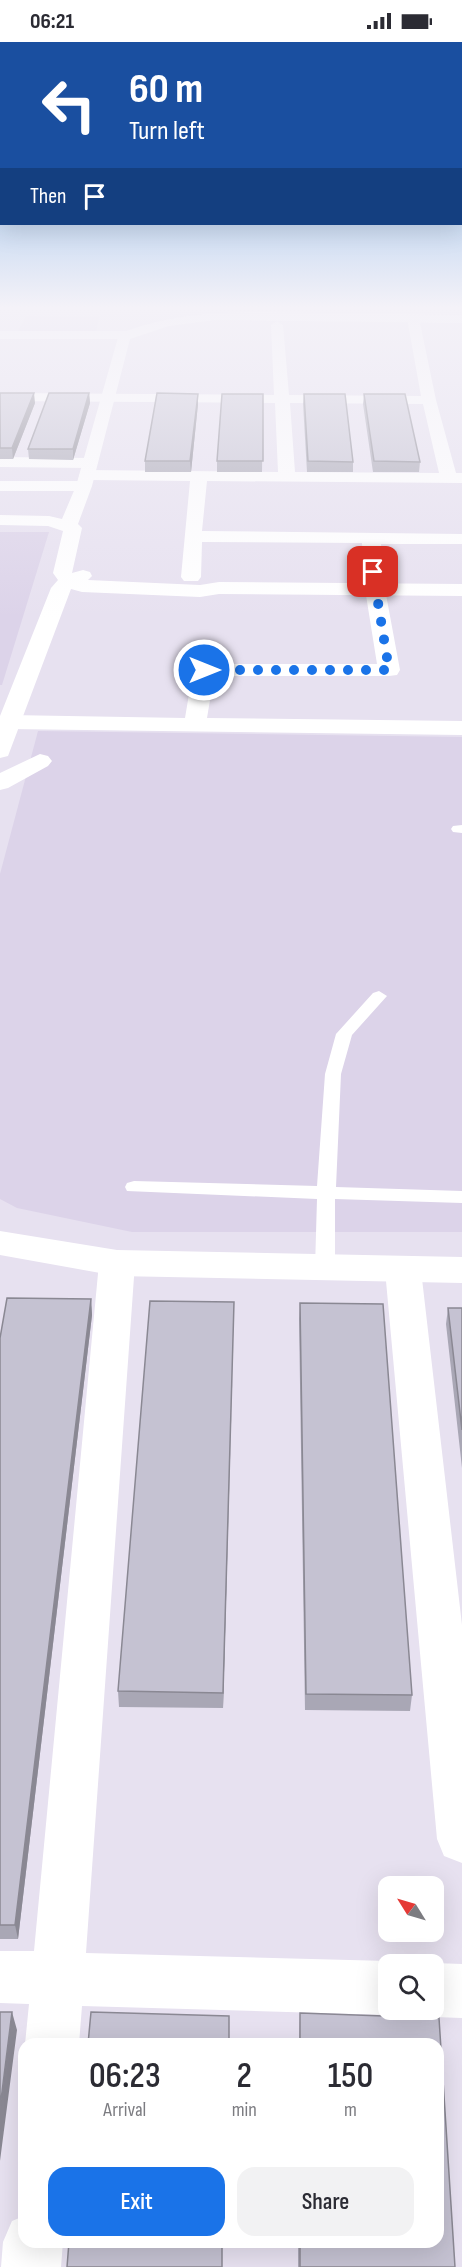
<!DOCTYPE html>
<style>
:root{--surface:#fff;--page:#f2f2f3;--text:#2b2b33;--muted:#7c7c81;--accent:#1a73e8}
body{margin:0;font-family:"Sofia Sans Condensed",sans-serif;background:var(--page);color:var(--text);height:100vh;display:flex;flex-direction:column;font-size:22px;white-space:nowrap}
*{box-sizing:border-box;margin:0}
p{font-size:20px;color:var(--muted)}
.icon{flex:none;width:33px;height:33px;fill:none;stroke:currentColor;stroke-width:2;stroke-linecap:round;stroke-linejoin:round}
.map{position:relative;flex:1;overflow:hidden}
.drawer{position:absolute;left:18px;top:1996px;width:426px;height:210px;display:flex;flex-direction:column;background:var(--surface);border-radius:18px;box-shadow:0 6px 24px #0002}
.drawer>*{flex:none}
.banner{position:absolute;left:0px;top:0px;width:462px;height:183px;box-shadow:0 6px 24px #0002;background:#1a4fa0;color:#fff;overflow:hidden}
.needle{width:39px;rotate:307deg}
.tools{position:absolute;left:378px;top:1834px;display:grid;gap:12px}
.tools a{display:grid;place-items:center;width:66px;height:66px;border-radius:12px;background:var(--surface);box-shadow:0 6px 24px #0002;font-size:30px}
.pin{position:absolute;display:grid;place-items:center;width:51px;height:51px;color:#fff;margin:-26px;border-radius:12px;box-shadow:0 3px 9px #0006}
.me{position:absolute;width:66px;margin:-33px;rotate:90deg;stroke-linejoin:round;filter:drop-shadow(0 0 4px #0008)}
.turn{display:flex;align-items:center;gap:21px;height:126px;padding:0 30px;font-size:27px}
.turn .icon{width:78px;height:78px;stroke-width:2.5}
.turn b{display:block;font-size:42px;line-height:51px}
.then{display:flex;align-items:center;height:57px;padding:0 30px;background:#0003;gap:12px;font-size:22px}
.eta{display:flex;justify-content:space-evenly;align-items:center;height:102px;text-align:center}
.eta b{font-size:36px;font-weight:600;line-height:42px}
.primary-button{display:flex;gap:12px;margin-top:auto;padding:12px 30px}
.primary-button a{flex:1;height:69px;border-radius:18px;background:var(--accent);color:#fff;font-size:24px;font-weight:600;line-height:69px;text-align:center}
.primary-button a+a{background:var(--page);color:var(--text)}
.status{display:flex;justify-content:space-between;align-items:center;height:42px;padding:0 30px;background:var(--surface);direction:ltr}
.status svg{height:16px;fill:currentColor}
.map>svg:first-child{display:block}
.built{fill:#dcd3e9}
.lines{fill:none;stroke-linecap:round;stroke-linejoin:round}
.service{fill:#fff;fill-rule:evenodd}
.minor{fill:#fff;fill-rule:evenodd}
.tertiary{fill:#fff;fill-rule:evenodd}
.wall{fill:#a9a7b5}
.shaded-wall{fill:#8a8893}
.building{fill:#c5c2d2;stroke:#8a8893;stroke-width:1.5}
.route{stroke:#1a73e8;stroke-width:10;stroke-dasharray:0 18}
</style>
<div class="status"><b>06:21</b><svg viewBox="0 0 49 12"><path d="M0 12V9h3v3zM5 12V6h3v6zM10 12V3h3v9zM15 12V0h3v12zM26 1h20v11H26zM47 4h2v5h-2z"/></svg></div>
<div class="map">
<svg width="462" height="2225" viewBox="0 0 462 2225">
<rect width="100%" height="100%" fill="#e7e1f0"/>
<path class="built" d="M26,274L99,275L96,290L18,289Z
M0,490H49L2,643H0Z
M38,689L462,695V1190H132L17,1166L0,1157V832Z"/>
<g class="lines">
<path class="service" d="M462,783V791L453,790L451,787L453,784Z
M379,949L387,954L352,993L341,1032L336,1145L462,1149V1161L335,1157V1226L332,1231L325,1233L318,1231L315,1226L317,1157L127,1149L125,1145L127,1141L134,1139L317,1144L325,1032L336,992L373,951Z"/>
<path class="minor" d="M413,272L419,276L436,358L456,431H462V441L207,439L202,489L462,492V502H381L385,547L400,628L397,633L389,634H214L207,676L462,679V693L9,687L1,685L0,677L9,673L185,676L193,628L196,623L204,622H377L365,547L362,501L202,500L201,535L198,539H184L181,535L190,439L87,438L79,433L87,428L278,430L275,361L0,359V351L274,353L271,283L277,279L283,283L289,353L421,354L407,276ZM290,361L423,362L439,431L295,430Z
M0,289H128L135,293L128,297H0Z
M0,415L90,416L98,421L90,426L0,425Z
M0,439H84L92,444L84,449H0Z
M40,712L48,714L52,719L48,724L8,746L0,748V731Z
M117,1208L130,1212L135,1221L86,1911L388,1919L397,1923H388V1968H399L388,1973L82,1964L79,2002H25L29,1962L0,1961V1909H34L99,1221L104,1212Z
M403,1215L416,1219L421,1228L462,1583V1821L444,1814L437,1797L385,1228L390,1219Z
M434,1921L462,1922V1976L434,1975L418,1968H434V1923H430Z
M24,2174V2200H63L61,2225H1L3,2200L12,2179Z"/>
<path class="tertiary" d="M263,270L462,273V281L215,278L169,284L130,297L92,444L78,482L82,486L72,531L83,528L90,530L92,534L88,538L200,543L219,540L462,542V554L219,552L200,555L82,550L71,547L8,714L0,716V674L51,546L58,538L53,531L63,489L48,484L0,483V473L49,474L62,477L76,444L119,292C166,273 213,270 263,270Z
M0,1189L117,1208L462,1215V1241L117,1234L0,1213Z"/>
</g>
<path class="wall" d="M0,351L35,361L13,417H0Z
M89,351L90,361L73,418L29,417L28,407Z
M263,352L262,430H217V419Z
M304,352L353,420V430H307L303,362Z
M364,352L420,420L419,430H373L363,362Z
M198,362L191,430H145V419Z
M91,1257L92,1273L18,1897H0V1296Z
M234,1260L223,1666L119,1665L118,1649Z
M300,1261L412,1653L410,1669L305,1668L299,1277Z
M448,1266H462V1426L446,1282Z
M300,1971L439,1976L455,2225H298V2200H438V2002H299Z"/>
<path class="shaded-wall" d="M34,351L35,361L13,417L12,406Z
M89,351L90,361L73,418V407Z
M198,352V362L191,430L190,419Z
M91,1257L92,1273L18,1897L15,1883Z
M234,1276L223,1666V1651Z
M12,1970L17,1988L0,2119V2066Z"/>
<path class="building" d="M0,351H34L12,406H0Z
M49,351H89L73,407H28Z
M157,351L198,352L190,419H145Z
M222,352H263V419H217Z
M304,352H345L353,420L308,419Z
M364,352H405L420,420L374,419Z
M7,1256L91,1257L15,1883H0V1296Z
M150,1259L234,1260L223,1651L118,1649Z
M300,1261L383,1262L412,1653L306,1652Z
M448,1266H462V1388Z
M0,1970H12L0,2066Z
M91,1970L229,1974V2002H88Z
M300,1971L439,1976L455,2225H300V2200H438V2002H300Z
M69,2200H222V2225H67Z"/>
<linearGradient id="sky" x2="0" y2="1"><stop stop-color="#73ace7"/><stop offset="0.46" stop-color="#f4f2f8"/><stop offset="1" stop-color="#f4f2f8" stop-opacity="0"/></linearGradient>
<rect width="462" height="576" fill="url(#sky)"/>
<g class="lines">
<path class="route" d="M204,628H389L373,530"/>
</g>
</svg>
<div class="tools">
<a><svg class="needle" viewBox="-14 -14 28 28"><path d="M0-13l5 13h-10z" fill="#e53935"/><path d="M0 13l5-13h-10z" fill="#7c7c81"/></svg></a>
<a><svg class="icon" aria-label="search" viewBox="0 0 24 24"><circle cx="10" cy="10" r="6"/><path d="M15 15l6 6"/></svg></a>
</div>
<div class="pin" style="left:373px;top:530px;background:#d93025"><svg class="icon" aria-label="arrive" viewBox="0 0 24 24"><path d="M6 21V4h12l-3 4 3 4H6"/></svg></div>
<svg class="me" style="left:204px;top:628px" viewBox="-20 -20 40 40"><circle r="17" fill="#1a73e8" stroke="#fff" stroke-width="3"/><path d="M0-11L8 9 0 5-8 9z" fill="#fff"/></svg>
<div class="banner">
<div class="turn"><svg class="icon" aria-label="left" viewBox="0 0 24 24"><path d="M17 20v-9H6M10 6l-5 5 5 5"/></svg><div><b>60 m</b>Turn left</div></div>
<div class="then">Then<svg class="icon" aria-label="arrive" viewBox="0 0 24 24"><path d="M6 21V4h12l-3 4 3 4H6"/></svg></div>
</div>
<section class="drawer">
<div class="eta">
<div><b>06:23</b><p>Arrival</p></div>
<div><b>2</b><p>min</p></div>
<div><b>150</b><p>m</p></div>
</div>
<div class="primary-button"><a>Exit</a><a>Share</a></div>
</section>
</div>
